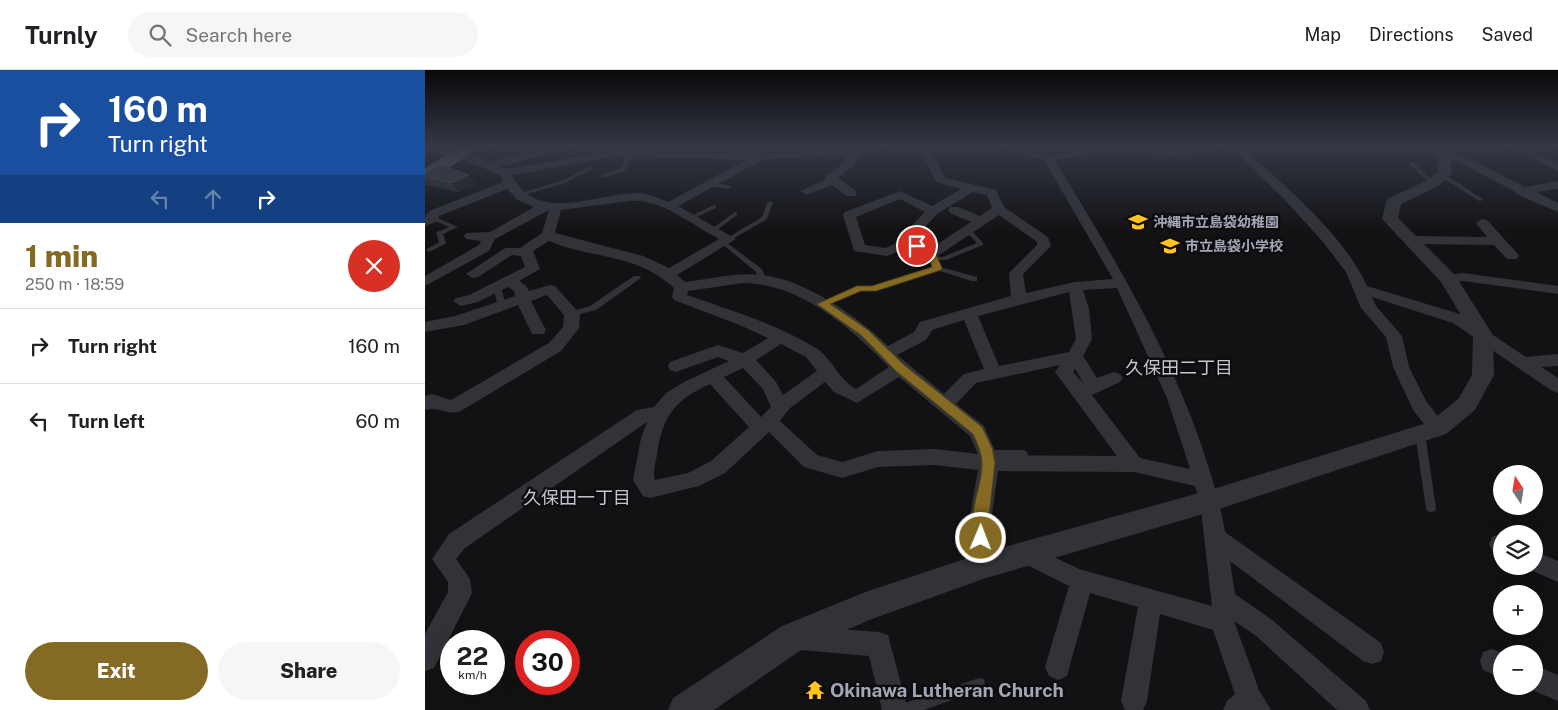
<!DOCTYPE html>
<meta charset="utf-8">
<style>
:root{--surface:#fff;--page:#f6f6f6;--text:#202124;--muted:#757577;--line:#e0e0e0;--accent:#846a22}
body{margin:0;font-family:"Public Sans","Noto Sans JP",sans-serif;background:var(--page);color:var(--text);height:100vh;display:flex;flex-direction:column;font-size:19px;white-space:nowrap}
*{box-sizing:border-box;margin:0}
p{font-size:16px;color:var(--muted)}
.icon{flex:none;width:28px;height:28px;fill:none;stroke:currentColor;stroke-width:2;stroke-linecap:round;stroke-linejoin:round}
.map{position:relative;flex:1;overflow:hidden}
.side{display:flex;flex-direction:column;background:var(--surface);width:425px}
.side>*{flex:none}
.top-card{background:#1a4fa0;color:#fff;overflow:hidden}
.needle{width:32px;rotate:348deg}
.tools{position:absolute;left:1068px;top:395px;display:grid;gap:10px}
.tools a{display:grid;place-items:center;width:50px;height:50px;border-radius:50%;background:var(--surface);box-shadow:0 5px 20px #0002;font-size:25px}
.speed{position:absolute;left:15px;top:560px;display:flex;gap:10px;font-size:25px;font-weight:700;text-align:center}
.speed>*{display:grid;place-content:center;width:65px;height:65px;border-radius:50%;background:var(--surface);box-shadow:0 5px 20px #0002;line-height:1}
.speed small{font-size:12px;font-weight:400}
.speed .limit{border:8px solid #d22;background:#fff;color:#111}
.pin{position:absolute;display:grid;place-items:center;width:42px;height:42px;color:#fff;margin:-21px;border:2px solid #fff;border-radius:50%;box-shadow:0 1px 5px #0007}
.me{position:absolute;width:55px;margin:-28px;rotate:1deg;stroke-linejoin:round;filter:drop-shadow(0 0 4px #0008)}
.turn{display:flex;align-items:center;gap:18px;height:105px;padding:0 25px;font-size:22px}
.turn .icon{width:65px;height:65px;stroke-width:2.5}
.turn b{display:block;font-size:35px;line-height:42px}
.lanes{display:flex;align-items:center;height:48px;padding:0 25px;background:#0003;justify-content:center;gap:25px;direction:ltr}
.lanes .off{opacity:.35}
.round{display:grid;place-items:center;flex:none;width:52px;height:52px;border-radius:26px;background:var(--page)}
.head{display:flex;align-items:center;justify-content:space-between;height:85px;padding:0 25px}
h1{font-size:30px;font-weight:800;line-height:38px;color:var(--accent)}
.button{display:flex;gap:10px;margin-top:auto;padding:10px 25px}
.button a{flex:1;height:58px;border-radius:30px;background:var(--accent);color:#fff;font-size:20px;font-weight:800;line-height:58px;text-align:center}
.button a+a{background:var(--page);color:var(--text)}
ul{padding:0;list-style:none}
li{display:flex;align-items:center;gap:15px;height:75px;padding:0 25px;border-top:1px solid var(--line)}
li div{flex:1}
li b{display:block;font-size:19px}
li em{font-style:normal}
header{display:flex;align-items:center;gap:30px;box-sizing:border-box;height:70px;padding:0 25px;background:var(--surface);border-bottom:1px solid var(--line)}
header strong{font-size:24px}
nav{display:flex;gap:28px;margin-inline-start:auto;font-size:18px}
.search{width:350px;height:45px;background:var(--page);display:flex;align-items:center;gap:12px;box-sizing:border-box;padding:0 18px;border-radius:28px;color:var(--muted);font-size:19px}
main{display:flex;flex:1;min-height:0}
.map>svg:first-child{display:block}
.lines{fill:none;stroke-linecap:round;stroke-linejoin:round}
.service{fill:#323338;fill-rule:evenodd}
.minor{fill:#323338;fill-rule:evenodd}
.tertiary{fill:#323338;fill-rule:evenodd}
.trunk{fill:#565861;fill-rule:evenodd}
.wall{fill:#2e2d31}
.shaded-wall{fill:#1d1c1f}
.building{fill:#3a3a3f;stroke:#4a4b52}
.route{fill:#846a22;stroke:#564516}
.labels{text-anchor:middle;stroke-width:5;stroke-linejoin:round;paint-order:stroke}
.far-poi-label{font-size:14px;font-weight:bold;fill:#a2a6b5;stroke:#0d0c0e;text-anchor:start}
.neighbourhood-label{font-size:18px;fill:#c3c6d1;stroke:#0d0c0e}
.near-poi-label{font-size:19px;font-weight:bold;fill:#a2a6b5;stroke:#0d0c0e;text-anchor:start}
</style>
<header>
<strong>Turnly</strong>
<div class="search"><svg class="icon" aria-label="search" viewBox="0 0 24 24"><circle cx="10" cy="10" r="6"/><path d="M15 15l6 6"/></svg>Search here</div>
<nav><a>Map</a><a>Directions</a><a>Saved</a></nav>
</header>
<main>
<section class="side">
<div class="top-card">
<div class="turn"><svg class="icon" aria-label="right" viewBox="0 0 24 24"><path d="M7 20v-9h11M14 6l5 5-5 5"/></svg><div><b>160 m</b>Turn right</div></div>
<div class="lanes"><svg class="icon off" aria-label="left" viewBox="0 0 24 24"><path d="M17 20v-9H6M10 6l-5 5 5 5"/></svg><svg class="icon off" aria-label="ahead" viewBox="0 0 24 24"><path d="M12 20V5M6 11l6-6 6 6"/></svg><svg class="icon" aria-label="right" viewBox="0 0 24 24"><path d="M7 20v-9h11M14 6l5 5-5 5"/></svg></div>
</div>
<div class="head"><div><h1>1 min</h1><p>250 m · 18:59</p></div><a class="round" style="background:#d93025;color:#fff"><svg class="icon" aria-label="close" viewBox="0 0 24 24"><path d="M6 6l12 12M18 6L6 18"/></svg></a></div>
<ul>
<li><svg class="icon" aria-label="right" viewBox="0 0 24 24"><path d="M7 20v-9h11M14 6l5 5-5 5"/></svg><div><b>Turn right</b></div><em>160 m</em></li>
<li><svg class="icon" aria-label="left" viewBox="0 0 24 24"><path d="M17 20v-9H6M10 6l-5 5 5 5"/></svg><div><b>Turn left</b></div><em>60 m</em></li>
</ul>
<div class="button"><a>Exit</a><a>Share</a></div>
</section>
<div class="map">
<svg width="1133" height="640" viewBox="0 0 1133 640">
<rect width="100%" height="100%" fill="#121113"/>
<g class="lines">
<path class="service" d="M210,81L213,83L204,91L201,100L180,107H176V105L196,98L199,89Z
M985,93H989L1010,112V114H1006L985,95Z
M165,97L170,98L140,113L92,127L89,125L136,111Z
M1015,104H1019L1059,130L1054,131L1015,106Z
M285,113L303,115L306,117L303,119L283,116V114Z
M343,131L348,132L342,149L306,170H302V168L337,147Z
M289,135L291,136V138L267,149L262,148Z
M310,142L312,143V145L289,162H285V160Z
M8,146L33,157L18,164L21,173L20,174L4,182L1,180L2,179L14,172L11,163L12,162L24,157L6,149L5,148Z
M543,158L545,159L558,173V175L521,190H512L515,197L552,207V211H546L512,200L450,221L436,220L400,236H397L393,234L432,216L447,217L508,197L503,184L504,183H508L510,186L518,187L552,173L540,160Z
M298,170L337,199L341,209L340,211H334L331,202L296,173L295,172Z
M209,206H215L216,208L171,240L147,246L143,244L144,242L165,236Z
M69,215H75L76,217L81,236L80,238H74L73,236L68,217Z
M995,360L998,361L1000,364L1011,438L1010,441L1006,442L1002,441L1001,438L990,364L992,361Z
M562,380H598L601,381L603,384L601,387L598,388H562L559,387L557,384L559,381Z
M554,608L559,609L560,614L559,619L554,620L499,640H473L475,635L480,633Z"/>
<path class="minor" d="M52,76H67L66,78L45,84L64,92L129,76H145L144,78L75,97L81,99L194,80L338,84L462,76L461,78L435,83L428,96L413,108L430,120L432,123L430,126H422L407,115L381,125L375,121L400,110L401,106L417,95L423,84L337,90L253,136L311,169L252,205L260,212C285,209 313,202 337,205C381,210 432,246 463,276L489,262L495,252L586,226L584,203L612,175V172L574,145L511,187L506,188L491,183L476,181L462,186L429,181L418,145L420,142L475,121L507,136L536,119L511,112L494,76H504L520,108L571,120L579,137L623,167L626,176L598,204L601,223L650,212L688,209L619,90L580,78L579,76H594L623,85L676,76L761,81L781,76H797L796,78L761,87L680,81L630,90C686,183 740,271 776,374C786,404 795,432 800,462L956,573L959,582L956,591L947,594L938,591L805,491L810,524L846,549L941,631L945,640H912L830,565L809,551L834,620L846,640H798L802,631L810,624L788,560L735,544L722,631L718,640H700L696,631L713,537L665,523L642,606L633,610L624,606L620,597L644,516L594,491L591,484L594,477L602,474L654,499L787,536L775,431L770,416L709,402L573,401L566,452L569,496L566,503L558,506L550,503C537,474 548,430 553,400L510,395L453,397L417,408L379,397L344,362L300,403L274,416L225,428L218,426L208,410L216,368L222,352L40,478L31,489L45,509L47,523L9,598L0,601V564L23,522V512L7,489L24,464L212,340L229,337L241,323L261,311L304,291L293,287L251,302L245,300L243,296L245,292L293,275L318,283L343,268L317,256L249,230L247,227L249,218C209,182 169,190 124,171L108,181L115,199L94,211L101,216L104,221L125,215L130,216L155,244L154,258L136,281L34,342C22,345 13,336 0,340V326L7,324L26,330L124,273L138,257L139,245L122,225L106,231L121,260L119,264H107L93,235L39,255L0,262V252L30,246L90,226L89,221L83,217L53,232L36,236L28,231L31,228L44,225L100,197L96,186L87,185L53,207L48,208L41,204L80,178H95L117,163L124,140L70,169L64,181L0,216V206L54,175L56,171L41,169L39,166L41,163L65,162L109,137L93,130L82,119L14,146L13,151L0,156V147L4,141L78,112L75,105L32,87L16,86L11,83L16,80L34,81ZM194,86L321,90L243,132C234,128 224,124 214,123C172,122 112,156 87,105ZM548,122L562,125L567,138L555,146L533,137H525L523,140L525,143L546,152L505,179L484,174L512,144ZM475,129L500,142L469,174L461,178L440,175L431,147ZM204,131C236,128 267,155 294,169L244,198L218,186L130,163L136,140ZM318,213C375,213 426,258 464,297L431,319C413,309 407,288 391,278C352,254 305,240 262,225L263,221ZM692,218L742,328L765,399L715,388L667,325L695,312L698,308L695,304L689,302L672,308L658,286L667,269L664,239L658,220ZM644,222L651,269L644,282L574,296L553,246ZM539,250L559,299L539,304L519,324L472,285L501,270L507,260ZM356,274L381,287L392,301L358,325L351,312L331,290ZM635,295L630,302L633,306L692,386L572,385L559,356L531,334L551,313ZM318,298L338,319L346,337L336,347L299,307ZM650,299L659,314L648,302ZM474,307L545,366L553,384L510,379L453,381L417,392L392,385L355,351L364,339L400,312L409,322L432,333ZM285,314L324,357L286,391L263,403L230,410C227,403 231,392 232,384C238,345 250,330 285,314Z
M805,76H816C857,114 919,164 942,216L1038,245L1101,287L1133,284V296L1116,297L1133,308V323L1127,321L1028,253L947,227L951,236L977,266L984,297L1001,331L1022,358L1020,363L1013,365L1006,363L988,340L968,297L961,267L936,238L921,202L898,172L861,131Z
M1083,76H1096L1133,94V101Z
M1020,82L1042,88L1100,117L1133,111V119L1111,122L1133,133V142L1091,124L1089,121L1034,92L1016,87L1014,85Z
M1057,149L1062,150L1092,183L1094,186L1092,189H1082L1069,175L985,174L978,170L985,166L1062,167L1051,153Z
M1038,203L1133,216V224L1038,211L1023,213L1016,209L1018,206Z
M1075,464L1076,465V485L1068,482L1064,474L1067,467Z
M1109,481L1133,491V512L1101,498L1100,496H1109Z
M375,556L454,562L463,565L483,640H457L444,586L375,580L366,577L363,568L366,559Z
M1067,579L1079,584H1076V608L1058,600L1055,591L1058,582Z
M1109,595L1133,605V631L1100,617L1109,616Z"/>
<path class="tertiary" d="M1002,76H1017L1025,82L1027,103L1013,116L976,134L973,148L1030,205L1068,265L1069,305L1050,340L1021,364L785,442L558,509L447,549L379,578L289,640H243L248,628L357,556L443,521L558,483L785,420L1005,352L1034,328L1047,305L1048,265L1016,212L957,149L962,129L1003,110L1013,102V86Z"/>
<path class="trunk" d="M37,76H56L6,110L0,111V98Z"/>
</g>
<path class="wall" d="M0,104L44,105L50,114L33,122L1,115L0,113Z"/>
<path class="shaded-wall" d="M44,105L50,114L33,122L27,113Z"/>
<path class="building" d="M15,95L44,105L27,113L0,107V104Z"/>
<linearGradient id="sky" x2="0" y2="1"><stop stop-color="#0a090a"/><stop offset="0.46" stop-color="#333844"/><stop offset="1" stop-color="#333844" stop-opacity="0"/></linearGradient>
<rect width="1133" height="165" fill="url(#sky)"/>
<path class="route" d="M492,173L510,182L517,198L516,200L451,221H436L405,234L443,260L479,295L557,357L567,378L570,393L561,472L556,474L551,472C540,449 557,418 557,394C557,383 552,373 548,364L471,301L436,265L392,234L432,216H447L507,197L503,186L491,181L487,176Z"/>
<defs>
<g id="school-bare" transform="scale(1.5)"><path d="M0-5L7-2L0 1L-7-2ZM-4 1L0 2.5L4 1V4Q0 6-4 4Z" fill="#fec41f" stroke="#0d0c0e" stroke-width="2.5" paint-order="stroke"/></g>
<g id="temple-bare" transform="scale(1.5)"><path d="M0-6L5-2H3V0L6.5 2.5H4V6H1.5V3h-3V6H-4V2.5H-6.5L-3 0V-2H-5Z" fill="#fec41f" stroke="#0d0c0e" stroke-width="2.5" paint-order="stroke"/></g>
</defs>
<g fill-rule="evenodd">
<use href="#school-bare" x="713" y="152"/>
<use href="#school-bare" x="745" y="176"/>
<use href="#temple-bare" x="390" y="620"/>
</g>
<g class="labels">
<g class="far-poi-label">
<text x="728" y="157">沖縄市立島袋幼稚園</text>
<text x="760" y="181">市立島袋小学校</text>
</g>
<g class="neighbourhood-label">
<text x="754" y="304">久保田二丁目</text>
<text x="152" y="434">久保田一丁目</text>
</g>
<g class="near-poi-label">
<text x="405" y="627">Okinawa Lutheran Church</text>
</g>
</g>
</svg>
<div class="tools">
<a><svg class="needle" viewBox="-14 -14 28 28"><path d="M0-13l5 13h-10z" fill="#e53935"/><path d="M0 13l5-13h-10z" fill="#757577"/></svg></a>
<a><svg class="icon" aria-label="layers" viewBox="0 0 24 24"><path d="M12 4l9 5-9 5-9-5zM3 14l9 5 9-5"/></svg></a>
<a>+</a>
<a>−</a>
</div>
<div class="speed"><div>22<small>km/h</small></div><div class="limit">30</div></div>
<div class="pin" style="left:492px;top:176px;background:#d93025"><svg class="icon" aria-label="arrive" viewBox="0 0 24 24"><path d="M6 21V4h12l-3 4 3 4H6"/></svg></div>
<svg class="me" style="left:556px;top:468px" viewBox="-20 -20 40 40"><circle r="17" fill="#846a22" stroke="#fff" stroke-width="3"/><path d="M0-11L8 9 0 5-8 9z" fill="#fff"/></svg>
</div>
</main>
